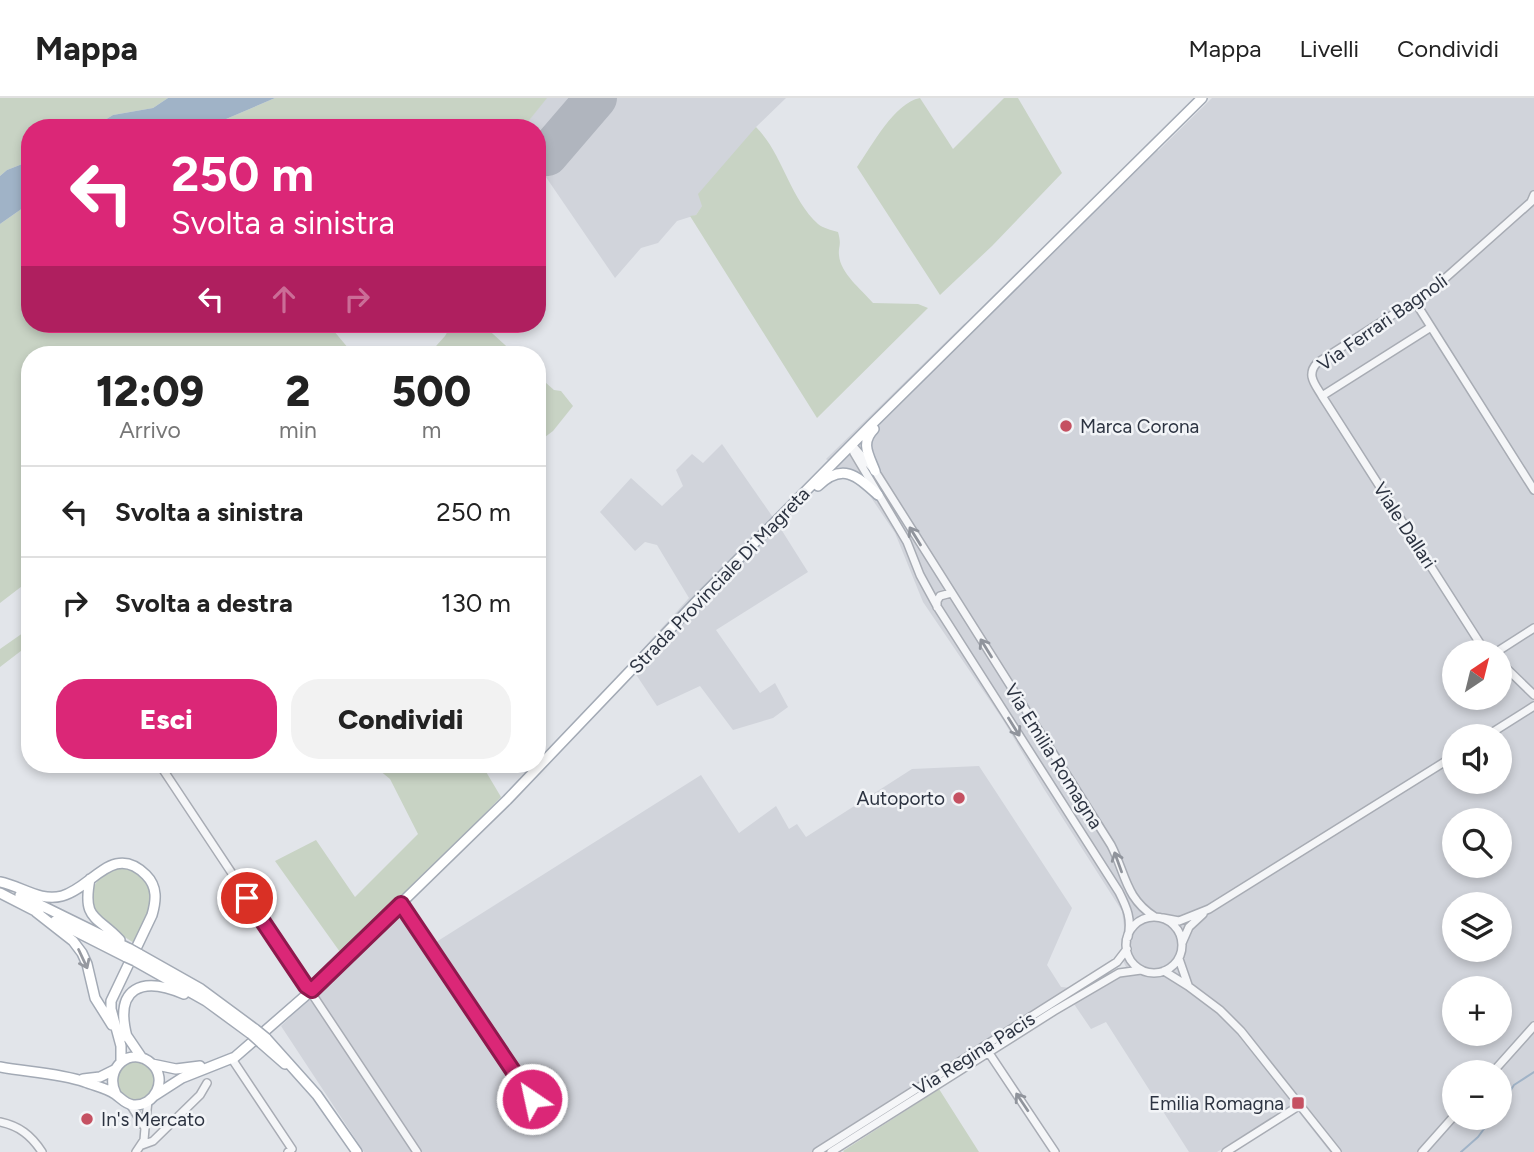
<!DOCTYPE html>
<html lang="it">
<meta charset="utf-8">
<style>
:root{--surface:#fff;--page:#f2f2f2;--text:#222;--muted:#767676;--line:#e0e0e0;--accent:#db2777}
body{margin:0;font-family:Figtree,sans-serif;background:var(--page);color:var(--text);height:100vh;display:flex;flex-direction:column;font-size:26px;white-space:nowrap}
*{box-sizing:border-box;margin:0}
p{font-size:23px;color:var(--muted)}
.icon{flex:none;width:38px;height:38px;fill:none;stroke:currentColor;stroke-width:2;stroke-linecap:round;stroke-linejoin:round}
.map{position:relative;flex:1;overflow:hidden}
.sheet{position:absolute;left:21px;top:248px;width:525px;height:427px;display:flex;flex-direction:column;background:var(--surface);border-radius:28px;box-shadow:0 4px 10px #0003}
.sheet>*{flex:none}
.top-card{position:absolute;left:21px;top:21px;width:525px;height:214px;border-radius:28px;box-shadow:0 4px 10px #0003;background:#db2777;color:#fff;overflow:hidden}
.needle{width:46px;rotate:35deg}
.tools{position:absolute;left:1442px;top:542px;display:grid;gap:14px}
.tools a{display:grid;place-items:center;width:70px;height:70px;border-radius:50%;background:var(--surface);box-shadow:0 4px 10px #0003;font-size:35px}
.pin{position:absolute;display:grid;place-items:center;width:60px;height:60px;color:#fff;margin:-30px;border:4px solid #fff;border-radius:50%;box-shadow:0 2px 7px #0007}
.me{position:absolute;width:77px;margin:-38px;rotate:326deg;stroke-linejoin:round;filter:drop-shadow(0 0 5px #0008)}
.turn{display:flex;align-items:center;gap:24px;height:147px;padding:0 35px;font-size:32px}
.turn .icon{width:91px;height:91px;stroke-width:2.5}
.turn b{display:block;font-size:49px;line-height:60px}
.lanes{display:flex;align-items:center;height:66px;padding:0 35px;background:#0003;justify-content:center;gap:35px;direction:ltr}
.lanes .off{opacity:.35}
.eta{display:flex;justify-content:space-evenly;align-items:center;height:119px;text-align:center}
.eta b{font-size:42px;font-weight:800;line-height:49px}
.cta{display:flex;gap:14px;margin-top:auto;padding:14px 35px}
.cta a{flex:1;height:80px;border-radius:28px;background:var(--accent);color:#fff;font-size:28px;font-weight:800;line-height:80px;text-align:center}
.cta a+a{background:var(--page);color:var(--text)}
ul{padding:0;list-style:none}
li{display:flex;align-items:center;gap:21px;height:91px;padding:0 35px;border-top:2px solid var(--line)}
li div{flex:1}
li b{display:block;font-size:26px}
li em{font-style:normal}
header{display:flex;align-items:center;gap:42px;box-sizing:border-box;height:98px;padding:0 35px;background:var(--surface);border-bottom:2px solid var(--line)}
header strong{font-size:33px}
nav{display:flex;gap:38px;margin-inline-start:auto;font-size:24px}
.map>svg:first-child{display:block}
.built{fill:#d1d4db;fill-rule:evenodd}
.green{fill:#c8d3c4}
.water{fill:#a0b3c7}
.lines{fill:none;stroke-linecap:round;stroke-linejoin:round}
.stream{stroke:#a0b3c7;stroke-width:2}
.runway{stroke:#b0b5be;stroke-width:42}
.minor-casing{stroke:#a8acb4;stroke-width:10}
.major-casing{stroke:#a3aab5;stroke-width:12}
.minor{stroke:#f5f6f8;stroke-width:7}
.major{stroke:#fff;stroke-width:9}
.major-bridge-casing{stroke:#a3aab5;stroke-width:12;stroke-linecap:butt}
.major-bridge{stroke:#fff;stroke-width:9}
.oneway{stroke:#90949c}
.oneway2{stroke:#9699a0}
.route-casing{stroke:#8e194d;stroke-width:18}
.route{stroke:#db2777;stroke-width:12}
.poi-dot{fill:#c55162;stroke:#f2f4f7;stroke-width:2.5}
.labels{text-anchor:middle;stroke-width:5;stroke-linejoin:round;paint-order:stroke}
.street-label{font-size:19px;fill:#2c3341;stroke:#f2f4f7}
.poi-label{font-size:19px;fill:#2c3341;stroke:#f2f4f7;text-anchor:start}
</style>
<header>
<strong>Mappa</strong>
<nav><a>Mappa</a><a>Livelli</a><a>Condividi</a></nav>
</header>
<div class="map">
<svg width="1534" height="1054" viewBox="0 0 1534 1054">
<rect width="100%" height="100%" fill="#e2e5ea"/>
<path class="built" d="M546,0H786L756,29L696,117L677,123L658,145L641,150L615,180L537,66V30H523Z
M1212,0H1534V1054H1330L1293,1007L1217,1054H1189L1106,924L1091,931L1074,906L1128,873L1121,859L1124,829L1122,813L1044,691L1003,622L923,504L895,435L870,398L826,361L964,226L975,219L1152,44L1158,53ZM1454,555H1500V600H1454ZM1454,639H1500V684H1454ZM1454,723H1500V768H1454ZM1454,807H1500V852H1454ZM1454,891H1500V936H1454ZM1454,975H1500V1020H1454Z
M722,346L779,428L808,474L716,532L760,595L775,585L788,609L773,620L733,632L700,588L657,608L629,566L689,500L657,447L645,444L635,453L600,414L631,380L662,408L683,388L676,372L692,356L703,365Z
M979,668L1072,810L1047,867L1061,889L1072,890L815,1054H364L281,928L406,807L433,846L701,677L739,735L776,708L789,731L797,726L806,739L912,671Z"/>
<path class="green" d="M0,0H168L153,10L113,17L92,30H30V63L7,72L0,78Z
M275,0H547L523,30H205Z
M920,0L953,51L1004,0H1018L1062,75L992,148L940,197L857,69C872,48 894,5 920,0Z
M756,29C783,56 789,99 818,126C823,130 831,132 838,134C842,148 838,148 839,157C840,175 862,192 873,205L918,206L928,210L817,320L690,118L696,117L702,108L698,96Z
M30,105V226H328L354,257H30V482L0,505V126Z
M452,226H482L516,257H428L445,238Z
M537,277L554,292L561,293L573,308L553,333L537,345Z
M30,530V546L0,569V551Z
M373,667H482L501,699L440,762L340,854L275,763L316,742L355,799L418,736L390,681Z
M124,769C142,775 148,784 152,803L134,845L97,821L90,798C97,779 105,772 124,769Z
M116 983a19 19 0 1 1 38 0a19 19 0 1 1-38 0Z
M939,991L979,1054H844L843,1053Z"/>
<path class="water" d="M168,0H275L205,30H92L113,17L153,10Z
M30,63V105L0,126V78L7,72Z"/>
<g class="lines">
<path class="stream" d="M1500,1009L1514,987L1534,974
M1461,1054L1478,1039L1492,1020"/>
<path class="runway" d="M547,57L596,0"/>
<g class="minor-casing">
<path id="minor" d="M1414,202L1534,392
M1322,298L1431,229
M851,347L854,355L907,444L920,477L938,510L1119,794C1127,810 1132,821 1128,839
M853,348L875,373L1111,747C1126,776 1125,800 1155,819
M937,509V503L940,498L951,495
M1489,555L1481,547L1322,298C1315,286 1306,277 1317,265L1433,191L1531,104L1534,97
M1495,555L1534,530
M1500,564L1534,597
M1485,639L1534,608
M160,667L417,1054
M401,806L532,1001
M1126 847a28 28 0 1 1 56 0a28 28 0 1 1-56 0Z
M1163,820L1179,823L1209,811L1454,658
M1182,845L1189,829L1203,816
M1179,861L1188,887
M1164,873L1188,888L1220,912L1241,933L1337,1054
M989,955L1055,1054
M232,961L292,1051L288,1054
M1492,975L1534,928
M130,1006L145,1030L148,1003
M0,1024C19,1028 31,1037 42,1054
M142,1047L153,1043L200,997L207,985
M136,1054L144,1042L145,1030
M817,1054L1117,864L1127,851
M831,1054L1054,913L1119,875L1141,872
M1226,1054L1300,1007
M1422,1054L1454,1018"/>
</g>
<g class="major-casing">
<path id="major" d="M874,331C860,345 869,357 875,373
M818,388C843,364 857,378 878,397
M90,781C82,823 97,817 120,842
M0,784C21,788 40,804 62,798C92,790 113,744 146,777C158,789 156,803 152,817L111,903V911L121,948V964
M0,795L39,815
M20,797L130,851
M36,814L73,843L82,855L87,866L95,900L112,927
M55,823L126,859
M139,856L201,891L255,931
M135,863L206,903L251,936
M125,935L142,960
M127,939C114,889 142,878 184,896
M266,940L317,997L357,1054
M261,945L285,966
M152,966L176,971L200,968
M0,969C27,974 59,975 85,984C95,988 106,990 115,996C121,1000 125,1006 133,1007C155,1009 168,981 152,966C131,946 103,971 116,996
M83,981L100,979L114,972
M154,998L182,980L235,959L312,892L507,702L695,505L872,326L1202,0"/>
</g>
<use href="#minor" class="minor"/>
<use href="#major" class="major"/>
<g class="major-bridge-casing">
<path id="major-bridge" d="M130,851L139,856
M126,859L135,863
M255,931L266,940
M251,936L261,945"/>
</g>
<use href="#major-bridge" class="major-bridge"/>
</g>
<defs><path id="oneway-shaft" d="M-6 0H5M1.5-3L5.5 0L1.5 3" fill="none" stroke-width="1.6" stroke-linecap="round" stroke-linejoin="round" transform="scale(1.75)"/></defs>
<g class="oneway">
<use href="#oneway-shaft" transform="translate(915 438) rotate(-122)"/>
<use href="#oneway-shaft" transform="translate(986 550) rotate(-122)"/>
<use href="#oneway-shaft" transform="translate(1014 629) rotate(58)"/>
<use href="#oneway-shaft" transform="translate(1118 764) rotate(-110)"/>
<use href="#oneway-shaft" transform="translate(1022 1004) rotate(-124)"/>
</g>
<use class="oneway2" href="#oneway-shaft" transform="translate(83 861) rotate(65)"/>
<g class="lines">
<g class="route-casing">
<path id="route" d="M247,800L306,888L312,892L401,806L532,1001"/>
</g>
<use href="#route" class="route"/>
</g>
<g class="poi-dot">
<circle cx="1066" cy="328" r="7"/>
<circle cx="959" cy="700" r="7"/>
<rect x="1291" y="998" width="14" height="14" rx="3.5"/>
<circle cx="87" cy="1021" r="7"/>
</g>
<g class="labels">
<g class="street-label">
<text transform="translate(1382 224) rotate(-35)" y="7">Via Ferrari Bagnoli</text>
<text transform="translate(1405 427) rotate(57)" y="7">Viale Dallari</text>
<text transform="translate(719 482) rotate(-46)" y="7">Strada Provinciale Di Magreta</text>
<text transform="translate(1054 658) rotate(58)" y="7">Via Emilia Romagna</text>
<text transform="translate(974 955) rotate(-32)" y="7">Via Regina Pacis</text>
</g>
<g class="poi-label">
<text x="1080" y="335">Marca Corona</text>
<text x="945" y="707" text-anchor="end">Autoporto</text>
<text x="1284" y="1012" text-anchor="end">Emilia Romagna</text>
<text x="101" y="1028">In's Mercato</text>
</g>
</g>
</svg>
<div class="tools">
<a><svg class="needle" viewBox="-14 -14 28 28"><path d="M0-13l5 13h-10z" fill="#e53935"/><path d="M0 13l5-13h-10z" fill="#767676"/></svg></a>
<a><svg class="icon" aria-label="sound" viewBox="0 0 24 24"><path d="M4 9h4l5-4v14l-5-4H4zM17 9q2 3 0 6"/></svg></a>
<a><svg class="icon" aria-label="search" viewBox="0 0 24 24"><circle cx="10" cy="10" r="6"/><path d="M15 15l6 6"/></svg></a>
<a><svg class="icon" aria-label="layers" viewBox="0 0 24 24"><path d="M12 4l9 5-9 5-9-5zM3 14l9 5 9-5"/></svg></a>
<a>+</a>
<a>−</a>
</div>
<div class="pin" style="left:247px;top:800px;background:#d93025"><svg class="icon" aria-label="arrive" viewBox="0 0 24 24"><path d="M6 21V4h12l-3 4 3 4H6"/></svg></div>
<svg class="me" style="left:532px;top:1001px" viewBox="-20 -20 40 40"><circle r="17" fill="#db2777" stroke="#fff" stroke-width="3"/><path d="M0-11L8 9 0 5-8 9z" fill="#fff"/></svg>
<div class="top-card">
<div class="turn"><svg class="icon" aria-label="left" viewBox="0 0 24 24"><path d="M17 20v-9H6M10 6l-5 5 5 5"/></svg><div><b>250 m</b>Svolta a sinistra</div></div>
<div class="lanes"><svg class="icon" aria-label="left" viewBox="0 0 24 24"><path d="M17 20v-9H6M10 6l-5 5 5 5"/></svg><svg class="icon off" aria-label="ahead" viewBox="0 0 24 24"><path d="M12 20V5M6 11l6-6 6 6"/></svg><svg class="icon off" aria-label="right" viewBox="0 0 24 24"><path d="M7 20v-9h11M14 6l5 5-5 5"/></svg></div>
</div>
<section class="sheet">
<div class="eta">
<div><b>12:09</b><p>Arrivo</p></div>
<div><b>2</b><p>min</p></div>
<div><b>500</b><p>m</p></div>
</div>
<ul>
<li><svg class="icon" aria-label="left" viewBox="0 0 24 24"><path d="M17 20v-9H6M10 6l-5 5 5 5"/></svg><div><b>Svolta a sinistra</b></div><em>250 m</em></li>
<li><svg class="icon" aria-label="right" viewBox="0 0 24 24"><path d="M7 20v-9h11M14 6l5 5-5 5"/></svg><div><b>Svolta a destra</b></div><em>130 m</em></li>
</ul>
<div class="cta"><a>Esci</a><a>Condividi</a></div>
</section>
</div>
